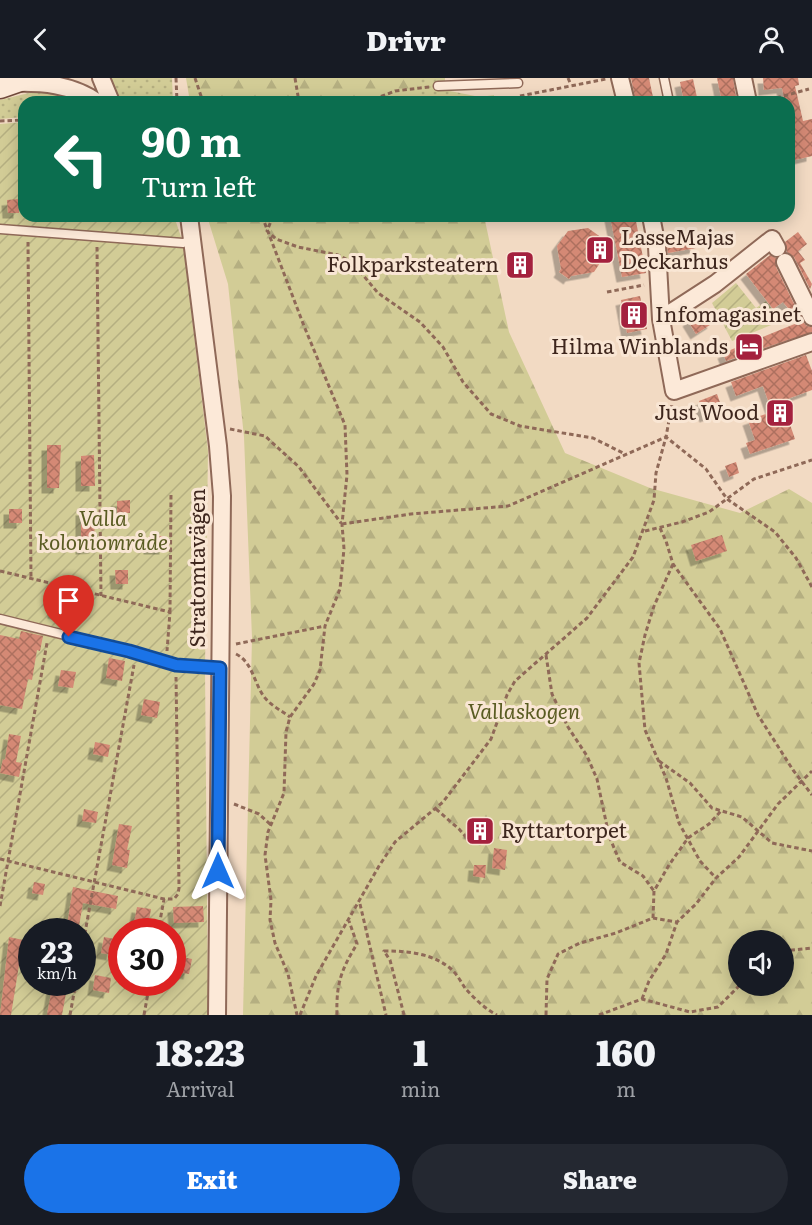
<!DOCTYPE html>
<meta charset="utf-8">
<style>
:root{--surface:#171b24;--page:#242831;--text:#f1f3f6;--muted:#9ea1a6;--accent:#1a73e8}
body{margin:0;font-family:Literata,serif;background:var(--page);color:var(--text);height:100vh;display:flex;flex-direction:column;font-size:22px;white-space:nowrap}
*{box-sizing:border-box;margin:0}
p{font-size:20px;color:var(--muted)}
.icon{flex:none;width:33px;height:33px;fill:none;stroke:currentColor;stroke-width:2;stroke-linecap:round;stroke-linejoin:round}
.map{position:relative;height:937px;overflow:hidden}
.side{display:flex;flex-direction:column;background:var(--surface);flex:1}
.side>*{flex:none}
.top-card{position:absolute;left:18px;top:18px;width:777px;height:126px;border-radius:18px;box-shadow:0 3px 15px #0003;background:#0b6e4f;color:#fff;overflow:hidden}
.buttons{position:absolute;left:728px;top:852px;display:grid;gap:12px}
.buttons a{display:grid;place-items:center;width:66px;height:66px;border-radius:50%;background:var(--surface);box-shadow:0 3px 15px #0003;font-size:30px}
.speed{position:absolute;left:18px;top:840px;display:flex;gap:12px;font-size:30px;font-weight:700;text-align:center}
.speed>*{display:grid;place-content:center;width:78px;height:78px;border-radius:50%;background:var(--surface);box-shadow:0 3px 15px #0003;line-height:1}
.speed small{font-size:15px;font-weight:400}
.speed .limit{border:9px solid #d22;background:#fff;color:#111}
.pin{position:absolute;display:grid;place-items:center;width:51px;height:51px;color:#fff;margin:-62px -26px;border-radius:50% 50% 50% 0;rotate:-45deg;box-shadow:0 0 6px #0007}
.pin .icon{rotate:45deg}
.me{position:absolute;width:66px;margin:-33px;rotate:0deg;stroke-linejoin:round;filter:drop-shadow(0 0 4px #0008)}
.turn{display:flex;align-items:center;gap:21px;height:126px;padding:0 24px;font-size:27px}
.turn .icon{width:78px;height:78px;stroke-width:2.5}
.turn b{display:block;font-size:42px;line-height:51px}
.eta{display:flex;justify-content:space-evenly;align-items:center;height:102px;text-align:center}
.eta b{font-size:36px;font-weight:800;line-height:42px}
.primary-button{display:flex;gap:12px;margin-top:auto;padding:12px 24px}
.primary-button a{flex:1;height:69px;border-radius:36px;background:var(--accent);color:#fff;font-size:24px;font-weight:800;line-height:69px;text-align:center}
.primary-button a+a{background:var(--page);color:var(--text)}
header{display:flex;justify-content:space-between;align-items:center;height:78px;padding:0 24px;background:var(--surface);font-size:27px;font-weight:800}
.map>svg:first-child{display:block}
.grass{fill:url(#grass-dots)}
.forest{fill:url(#forest-firs);fill-rule:evenodd}
.garden{fill:url(#garden-furrows);fill-rule:evenodd}
.building{fill:url(#building-cross-hatch);filter:url(#shadow)}
.lines{fill:none;stroke-linecap:round;stroke-linejoin:round}
.lane-casing{stroke:#8f6958;stroke-width:11}
.street-casing{stroke:#8f6958;stroke-width:20}
.secondary-casing{stroke:#714a3b;stroke-width:27}
.path{stroke:#8f6958;stroke-width:3;stroke-dasharray:4.5 3;stroke-linecap:butt}
.lane{stroke:#fce9d8;stroke-width:8}
.street{stroke:#fce9d8;stroke-width:16}
.secondary{stroke:#fce9d8;stroke-width:24}
.route-casing{stroke:#114b97;stroke-width:15}
.route{stroke:#1a73e8;stroke-width:10}
.labels{text-anchor:middle;stroke-width:6;stroke-linejoin:round;paint-order:stroke}
.poi-label{font-size:21px;fill:#3e261d;stroke:#f9e6d4;text-anchor:start}
.park-label{font-size:21px;font-style:italic;fill:#5a5c22;stroke:#f9e6d4}
.street-label{font-size:21px;fill:#3e261d;stroke:#f9e6d4}
</style>
<header><svg class="icon" aria-label="back" viewBox="0 0 24 24"><path d="M15 5l-7 7 7 7"/></svg>Drivr<svg class="icon" aria-label="person" viewBox="0 0 24 24"><circle cx="12" cy="8" r="4"/><path d="M4 21q1-7 8-7t8 7"/></svg></header>
<div class="map">
<svg width="812" height="937" viewBox="0 0 812 937">
<defs>
<pattern id="grass-dots" width="8" height="8" patternUnits="userSpaceOnUse" patternTransform="scale(1.5)"><rect width="8" height="8" fill="#d2cc96"/><path d="M2 2h.1M6 6h.1" fill="none" stroke="#b5af81" stroke-width="1.8" stroke-linecap="round"/></pattern>
<pattern id="forest-firs" width="22" height="20" patternUnits="userSpaceOnUse" patternTransform="scale(1.5)"><rect width="22" height="20" fill="#d2cc96"/><path d="M5 1l3.5 6h-7zM16 11l3.5 6h-7z" fill="#b5af81"/></pattern>
<pattern id="garden-furrows" width="10" height="10" patternUnits="userSpaceOnUse" patternTransform="scale(1.5)"><rect width="10" height="10" fill="#d2cc96"/><path d="M-1 1l2-2M0 10L10 0M9 11l2-2" fill="none" stroke="#b5af81"/></pattern>
<pattern id="building-cross-hatch" width="8" height="8" patternUnits="userSpaceOnUse" patternTransform="scale(1.5)"><rect width="8" height="8" fill="#d48975"/><path d="M0 0l8 8M0 8l8-8" fill="none" stroke="#ad705f"/></pattern>
<filter id="shadow"><feDropShadow dx="-5.5" dy="5.5" stdDeviation="0" flood-color="#0004"/></filter>
</defs>
<rect width="100%" height="100%" fill="#f2dac3"/>
<path class="grass" d="M109,0H172L173,24H118Z
M186,0H445V12L480,19L494,17V24H190Z
M33,14C52,14 67,15 84,24H24V39L0,41V22Z"/>
<path class="forest" d="M190,0H416L420,24H195Z
M207,138H484L509,254L565,375L650,410L740,435L789,411L812,425V937H243L252,560L244,359L228,206ZM738,862H783V908H738Z"/>
<path class="garden" d="M24,44V138H174L183,165L208,373L205,590L208,937H0V46ZM32,854H82V904H32ZM122,854H172V904H122Z
M736,205L756,230L766,223L781,243L732,263L712,225Z"/>
<path class="building" d="M631,0H649L654,24H636Z
M717,0H733L737,24H722Z
M763,0H798L799,7L795,8L803,43L812,41V78L795,82L789,55V24H785L782,10L764,12Z
M693,1L698,24H684L680,4Z
M19,121V135H8L7,122Z
M610,138H635L646,195L622,199Z
M588,150L612,167L594,194L571,198L569,201L559,194L561,191L557,168L568,153Z
M798,154L807,166L798,173L805,182L800,185L812,206L810,211L794,179L787,174L785,164Z
M694,157L696,170L668,175L666,162Z
M770,177L776,180V189L798,234L788,230L783,224L773,231L746,196Z
M640,218L647,251L627,255L621,222Z
M705,232L713,245L696,256L688,243Z
M802,243L807,248L812,249V254L726,283L723,275Z
M806,277L812,293V312L782,323L795,361L750,376L746,365L755,362L748,342L772,334L763,308L736,318L731,304Z
M717,316L723,333L705,339L699,323Z
M47,367H61L59,410H47Z
M94,377L95,408H81V378Z
M736,384L739,395L729,399L725,388Z
M130,422V435H117V423Z
M9,431H22V445H9Z
M81,432H94L95,470L81,471Z
M722,457L727,473L696,483L691,467Z
M149,458H164L165,471H149Z
M115,492H128V506H116Z
M56,520L70,523L67,538L53,535Z
M21,553L43,558L40,573L37,572L32,602L28,601L22,631L0,627V557L19,561Z
M109,580L125,583L122,603L106,600Z
M61,592L76,594L73,610L58,608Z
M144,621L160,624L157,640L141,637Z
M9,656L21,658L16,684L22,685L19,699L0,695L3,681L5,682Z
M95,664L110,667L108,679L93,676Z
M84,731L98,734L96,745L82,743Z
M474,744L491,751L486,762L468,755Z
M119,746L132,748L127,772H130L127,790L112,787Z
M494,770L507,772L505,792L492,790Z
M474,787H486L485,800L473,798Z
M34,804L45,806L43,817L32,815Z
M73,809L118,818L116,831L83,825L78,854H66Z
M203,828L204,844L174,845L173,829Z
M137,829L151,831L148,848L134,845Z
M9,859L23,862L11,937H0Z
M104,859L115,861L112,877L101,875Z
M172,877L192,881L189,896L172,893Z
M95,897L111,900L109,915L93,912Z
M53,904H68L62,937H47Z"/>
<g class="lines">
<g class="lane-casing">
<path id="lane" d="M664,0L669,24
M438,8L518,5
M0,151L183,165L193,162
M0,541L130,573L176,587L220,590"/>
</g>
<g class="street-casing">
<path id="street" d="M101,0L111,24
M620,0L626,24
M743,0L748,24
M11,5C42,4 71,6 97,24
M189,138L218,368L222,418L217,937
M651,138L657,169L661,241L674,313L812,264
M785,184L812,239
M661,241L715,206L772,161L777,170"/>
</g>
<g class="secondary-casing">
<path id="secondary" d="M0,8L23,0"/>
</g>
<path class="path" d="M176,0L177,24
M195,0L203,24
M295,0L299,24
M568,0L571,7
M520,18L606,1
M367,24L395,13L429,9
M762,24L809,11
M0,43L24,42
M262,138L304,248L345,347L347,397L342,446L344,471L340,511L325,548L320,592L314,606L290,639L286,654L284,715L268,754L265,777L271,822L270,842L275,865L288,896L297,937
M273,138L267,153L276,161L298,169L338,177L352,184L378,215L420,244L443,269L463,304L491,336L520,348L593,360L625,376
M538,139L543,138
M28,164L31,501
M97,169L101,518
M607,214L644,207
M230,351L265,358L299,389L341,445
M342,446L411,436L508,428L666,359L706,391L727,421L775,454L796,480L812,509
M660,450L666,463L673,486L720,551L758,637L793,692L812,717
M645,453L682,444L709,434L754,401L812,382
M673,486L654,528L645,557L639,585L645,652L666,700L679,745L700,783L716,800
M0,493L170,534L167,573
M170,534L171,415
M236,566L325,548
M236,576C254,585 254,608 266,621C272,628 282,633 290,639
M546,577L552,616L568,649L587,678L597,701L609,758L620,784L643,798L654,813
M659,683L690,705L712,730L742,739L772,765L812,773
M234,726L259,736L271,747
M436,731L459,751L473,767
M0,781L164,821
M360,826L386,937
M0,828L47,565
M653,840L654,813L669,787L688,760L709,746L721,733
M158,854L164,821H174L178,816L179,810L176,598
M82,871L134,587
M783,873L812,870
M642,921L649,903L666,876L677,844
M70,937L76,904
M144,937L150,904
M300,937L316,898L379,788L395,764L443,724L491,661L507,617L515,603L587,540L633,479L654,422L656,395L666,359L672,326
M337,937C336,906 341,892 357,866L349,843
M404,937L390,882L384,873C408,873 432,875 451,891C457,896 461,904 465,910C474,920 485,931 497,937
M546,937L547,901L558,876L580,865L616,855L653,840L677,844L696,826L716,800L739,779L778,726L812,693
M599,937L642,921L690,934L718,929L739,908"/>
<use href="#lane" class="lane"/>
<use href="#street" class="street"/>
<use href="#secondary" class="secondary"/>
</g>
<g class="lines">
<g class="route-casing">
<path id="route" d="M69,559L129,573L176,587L220,590L218,793"/>
</g>
<use href="#route" class="route"/>
</g>
<defs>
<g id="building-square" transform="scale(1.5)"><rect x="-9" y="-9" width="18" height="18" rx="4" fill="#a4213e" stroke="#f9e6d4"/><path d="M-4-6H4V6H1V3H-1V6H-4ZM-2.5-4.3h1.7v1.8h-1.7ZM.8-4.3h1.7v1.8H.8ZM-2.5-1h1.7V.8h-1.7ZM.8-1h1.7V.8H.8Z" fill="#fff"/></g>
<g id="hotel-square" transform="scale(1.5)"><rect x="-9" y="-9" width="18" height="18" rx="4" fill="#a4213e" stroke="#f9e6d4"/><path d="M-6-4.5h1.5V1H6V5H4.5V3h-9V5H-6ZM-4 0a1.8 1.8 0 1 1 3.6 0ZM.5 0V-2.5h3Q6-2.5 6 0Z" fill="#fff"/></g>
</defs>
<g fill-rule="evenodd">
<use href="#building-square" x="600" y="172"/>
<use href="#building-square" x="520" y="187"/>
<use href="#building-square" x="634" y="237"/>
<use href="#hotel-square" x="749" y="269"/>
<use href="#building-square" x="780" y="335"/>
<use href="#building-square" x="480" y="753"/>
</g>
<g class="labels">
<g class="poi-label">
<text x="621" y="167">LasseMajas<tspan x="621" dy="24">Deckarhus</tspan></text>
<text x="499" y="194" text-anchor="end">Folkparksteatern</text>
<text x="655" y="244">Infomagasinet</text>
<text x="728" y="276" text-anchor="end">Hilma Winblands</text>
<text x="759" y="342" text-anchor="end">Just Wood</text>
<text x="501" y="760">Ryttartorpet</text>
</g>
<g class="park-label">
<text x="103" y="448">Valla<tspan x="103" dy="24">koloniområde</tspan></text>
<text x="524" y="641">Vallaskogen</text>
</g>
<g class="street-label">
<text transform="translate(198 490) rotate(-90)" y="7">Stratomtavägen</text>
</g>
</g>
</svg>
<div class="buttons">
<a><svg class="icon" aria-label="sound" viewBox="0 0 24 24"><path d="M4 9h4l5-4v14l-5-4H4zM17 9q2 3 0 6"/></svg></a>
</div>
<div class="speed"><div>23<small>km/h</small></div><div class="limit">30</div></div>
<div class="pin" style="left:69px;top:559px;background:#d93025"><svg class="icon" aria-label="arrive" viewBox="0 0 24 24"><path d="M6 21V4h12l-3 4 3 4H6"/></svg></div>
<svg class="me" style="left:218px;top:793px" viewBox="-20 -20 40 40"><path d="M0-17L14 15 0 8-14 15z" fill="#1a73e8" stroke="#fff" stroke-width="4"/></svg>
<div class="top-card">
<div class="turn"><svg class="icon" aria-label="left" viewBox="0 0 24 24"><path d="M17 20v-9H6M10 6l-5 5 5 5"/></svg><div><b>90 m</b>Turn left</div></div>
</div>
</div>
<section class="side">
<div class="eta">
<div><b>18:23</b><p>Arrival</p></div>
<div><b>1</b><p>min</p></div>
<div><b>160</b><p>m</p></div>
</div>
<div class="primary-button"><a>Exit</a><a>Share</a></div>
</section>
